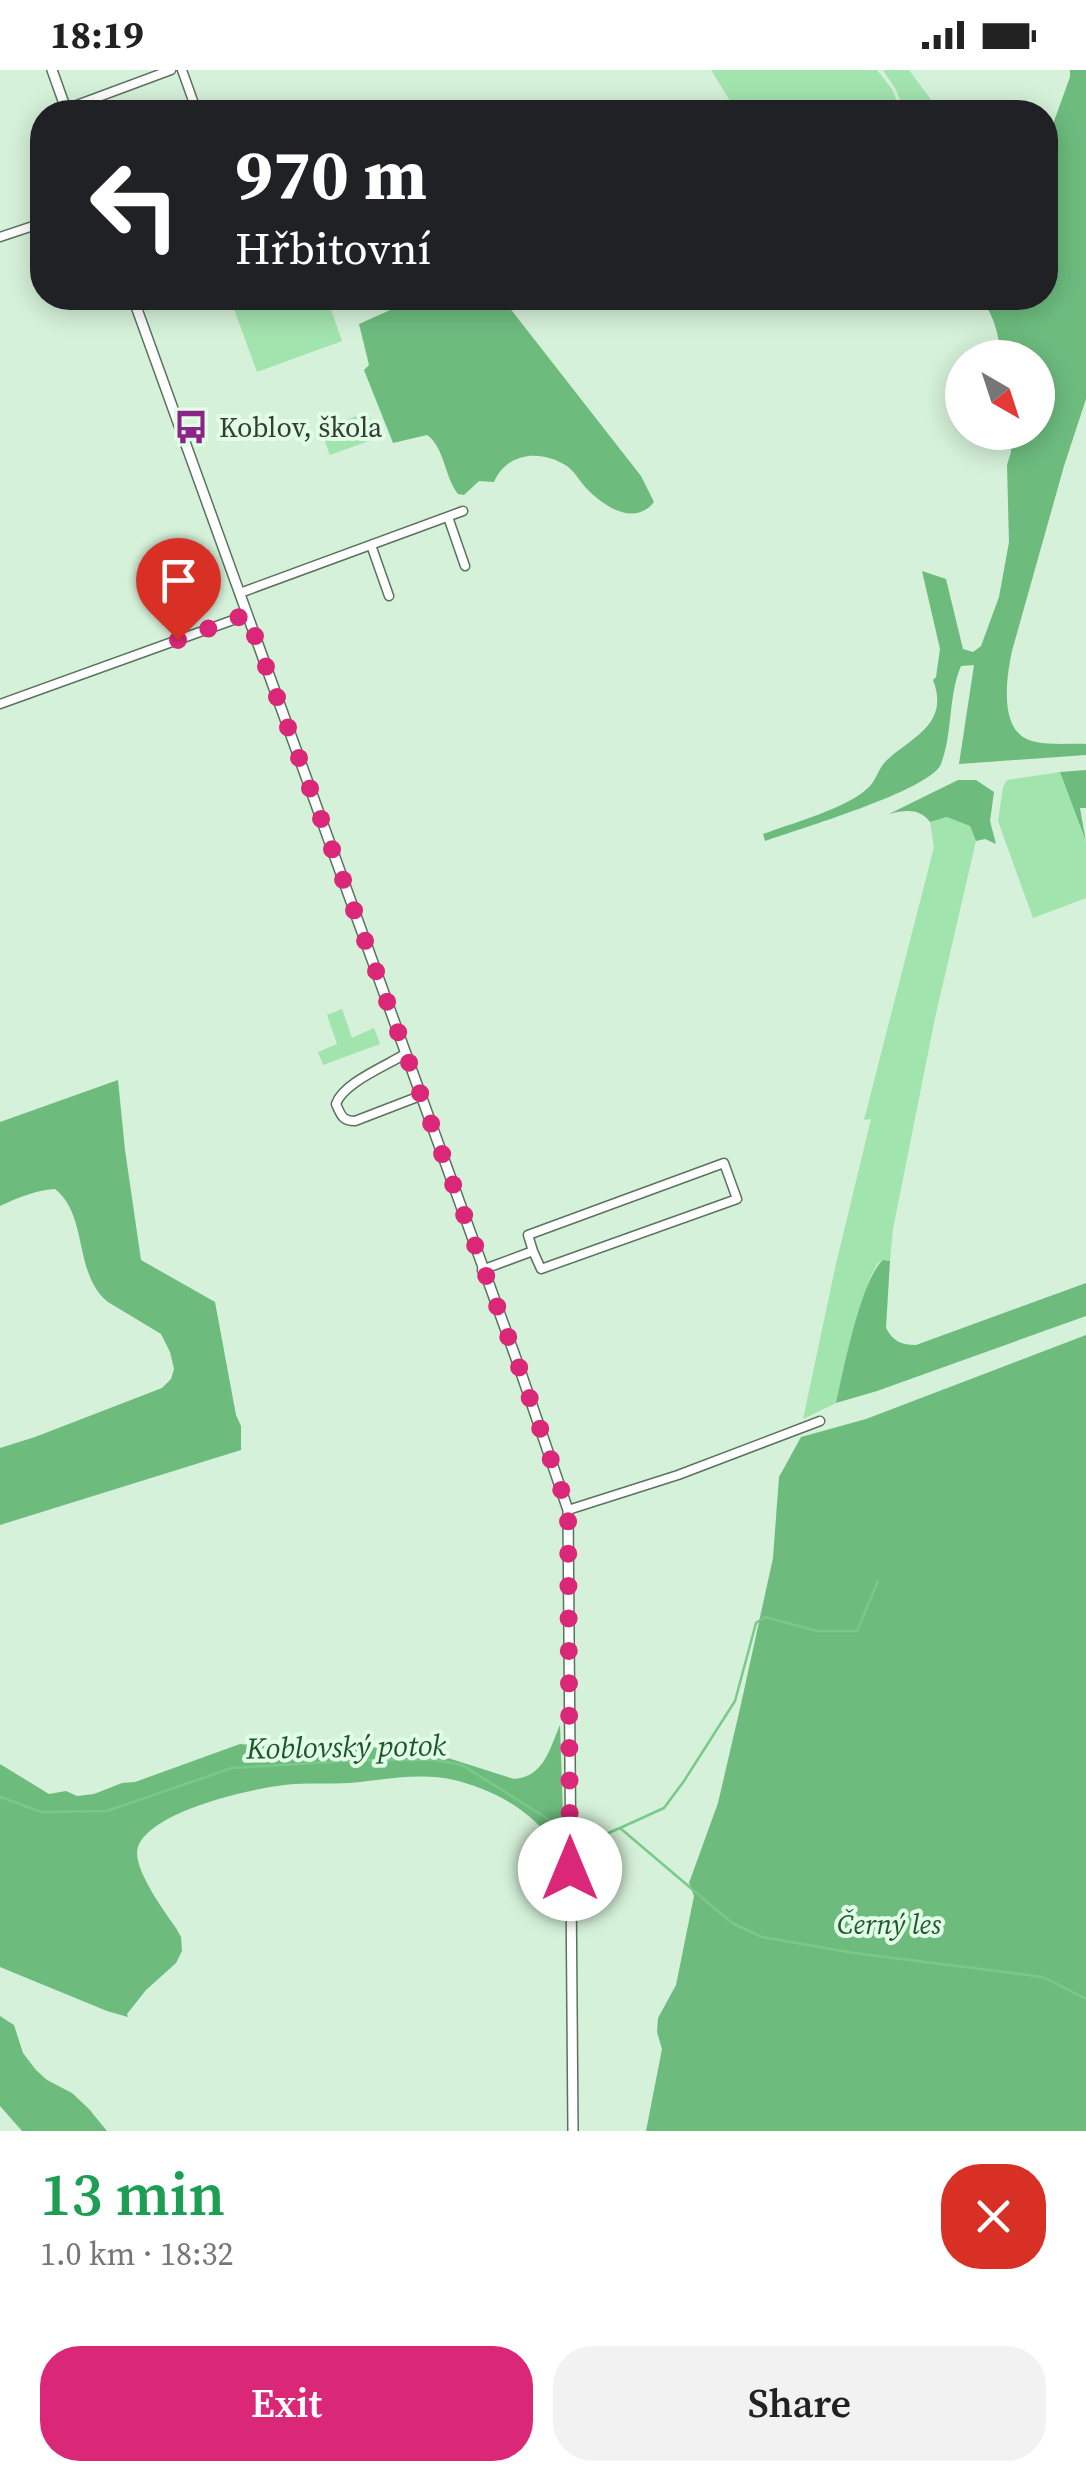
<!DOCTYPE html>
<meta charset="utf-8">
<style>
:root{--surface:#fff;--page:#f2f2f2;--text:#222;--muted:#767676;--accent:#db2777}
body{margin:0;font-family:"Source Serif 4",serif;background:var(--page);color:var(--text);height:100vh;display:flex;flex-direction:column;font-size:38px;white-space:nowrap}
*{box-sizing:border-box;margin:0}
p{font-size:32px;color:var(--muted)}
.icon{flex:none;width:55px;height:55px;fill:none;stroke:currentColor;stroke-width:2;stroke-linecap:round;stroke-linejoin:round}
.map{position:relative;height:2061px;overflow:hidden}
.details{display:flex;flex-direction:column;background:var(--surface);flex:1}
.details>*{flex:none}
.guide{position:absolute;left:30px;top:30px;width:1028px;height:210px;border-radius:40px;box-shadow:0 5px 25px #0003;background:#202124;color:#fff;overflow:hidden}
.needle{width:65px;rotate:141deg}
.controls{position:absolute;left:945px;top:270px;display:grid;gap:20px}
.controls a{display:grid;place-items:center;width:110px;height:110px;border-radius:50%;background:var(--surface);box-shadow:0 5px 25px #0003;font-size:50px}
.pin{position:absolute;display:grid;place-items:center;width:85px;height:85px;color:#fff;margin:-102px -42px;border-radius:50% 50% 50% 0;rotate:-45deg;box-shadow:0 0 10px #0007}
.pin .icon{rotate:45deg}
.me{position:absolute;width:110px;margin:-55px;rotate:0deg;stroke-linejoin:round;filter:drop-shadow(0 0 8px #0008)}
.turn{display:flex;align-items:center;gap:35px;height:210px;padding:0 40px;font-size:45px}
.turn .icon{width:130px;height:130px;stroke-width:2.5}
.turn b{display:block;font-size:70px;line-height:85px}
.round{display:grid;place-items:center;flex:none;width:105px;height:105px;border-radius:40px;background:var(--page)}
.summary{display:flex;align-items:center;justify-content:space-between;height:170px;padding:0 40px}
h1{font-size:60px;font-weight:600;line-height:75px;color:#1e9e55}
.button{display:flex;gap:20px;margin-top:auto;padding:20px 40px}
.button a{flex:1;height:115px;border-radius:40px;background:var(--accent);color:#fff;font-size:40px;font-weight:600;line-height:115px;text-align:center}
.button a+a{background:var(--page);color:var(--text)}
.status{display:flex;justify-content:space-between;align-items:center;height:70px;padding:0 50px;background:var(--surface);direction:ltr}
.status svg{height:28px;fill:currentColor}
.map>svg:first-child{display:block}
.green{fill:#a2e4ae}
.forest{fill:#6dbc7e}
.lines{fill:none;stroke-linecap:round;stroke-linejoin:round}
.stream{stroke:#7ac98a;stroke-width:2.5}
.minor-casing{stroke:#5a735e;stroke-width:11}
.tertiary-casing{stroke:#5a735e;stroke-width:12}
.minor{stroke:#fff;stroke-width:8}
.tertiary{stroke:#fff;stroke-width:9}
.route{stroke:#db2777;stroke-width:18;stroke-dasharray:0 32.4}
.labels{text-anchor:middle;stroke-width:8;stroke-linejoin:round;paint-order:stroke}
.poi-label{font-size:28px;fill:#323e34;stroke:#e2fee6;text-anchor:start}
.park-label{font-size:28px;font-style:italic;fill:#1f572e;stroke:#e2fee6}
.water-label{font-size:30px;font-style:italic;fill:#1d552c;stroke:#e2fee6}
</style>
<div class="status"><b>18:19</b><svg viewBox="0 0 49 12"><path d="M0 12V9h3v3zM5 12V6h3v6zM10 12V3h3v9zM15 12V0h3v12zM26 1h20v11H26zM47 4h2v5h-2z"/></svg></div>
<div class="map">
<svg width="1086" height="2061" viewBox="0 0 1086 2061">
<rect width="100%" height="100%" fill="#d5f1d9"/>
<path class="green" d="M711,0H877L892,19L901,42H737Z
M883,0H909L940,42H905L896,20Z
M230,228H327L342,271L257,302Z
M368,342L377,368L330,385L320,359Z
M1060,702L1086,773V828L1033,848L998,751L1003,717L1007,710Z
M948,747L970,756L976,771L935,948L893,1159L890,1191L883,1190L877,1194L871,1206L863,1228L836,1333L803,1349L836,1194L871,1049L864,1050L934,777L930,752Z
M342,939L352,968L374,958L380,974L323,995L318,982L337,974L327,945Z"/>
<path class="forest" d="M1070,0H1086V329L1064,396L1012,581C1007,604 998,659 1029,670C1046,676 1068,673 1086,674V685L959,694L974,595L961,596C948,626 953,663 941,694C931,720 796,760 765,771L763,764C792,753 849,738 870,716C877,708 879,697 887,690C912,667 950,654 933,610L936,607L940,579L922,501L946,509L963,579L973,582L981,576L999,527L1009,472L1007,395L1011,382L1008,363L1038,362V288L1002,287C998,266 995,245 980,228H1045V76L1070,7Z
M396,228H502L641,406L654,432C635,456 606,438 588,420C580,412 576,403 567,396C541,379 507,382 494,412L479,411L464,425L458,424C444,406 445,378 427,365L393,373L364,300L369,295L359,254L399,236Z
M1086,700V738H1080L1086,772L1060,702Z
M958,710H976L994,722L990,751L996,774L985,769L976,771L970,756L947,747L930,752C919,738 906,740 889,744Z
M118,1010L125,1080L141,1190L215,1232L236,1345L241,1356V1380L0,1455V1378L35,1367L162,1318L171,1309L174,1299L170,1282L161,1264L108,1232C73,1204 89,1146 55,1119C35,1120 18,1128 0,1136V1052Z
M883,1190L890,1191L886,1258C893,1271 901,1275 916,1275L1086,1213V1246L877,1321L836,1333C843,1302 861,1209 883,1190Z
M1086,1265V2061H646L662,1979L657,1962L658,1948L676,1915L694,1826L689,1813L718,1733L741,1634L773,1488L779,1407L801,1367L866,1349Z
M560,1655L563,1745L554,1775C534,1741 492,1719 454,1710C419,1702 384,1710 349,1713C331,1714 313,1713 295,1714C259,1716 151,1740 138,1777C131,1796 164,1841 176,1858L181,1867L182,1881L176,1893L146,1920L127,1944L128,1947L107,1941L0,1897V1694L49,1724L66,1721L77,1726L94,1724L122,1713L135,1712L240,1674L293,1679L368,1677L423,1680L514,1709C544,1707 550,1678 560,1655Z
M0,1946L14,1955L23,1983L36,2000L47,2010L72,2023L89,2039L107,2061H22L0,2036Z"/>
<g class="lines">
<path class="stream" d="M0,1727L41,1742L107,1741L232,1698L363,1690H435L462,1695L564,1759
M620,1758L664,1738L684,1711L735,1631L756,1553L765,1547L817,1561H857L878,1511
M582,1770L599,1767L620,1758L732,1853L762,1867L854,1883L1043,1907L1086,1929"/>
<g class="minor-casing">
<path id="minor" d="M182,0L197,42
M66,39L171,0
M0,167L42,153
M448,447L465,496
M371,475L389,526
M240,523L463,441
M0,634L247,545
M405,984C386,996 343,1013 336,1034C341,1045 342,1051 355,1051L420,1026
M482,1200L533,1181L541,1199L737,1129L724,1093L528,1165L533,1181
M568,1440L678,1405L820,1351"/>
</g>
<g class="tertiary-casing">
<path id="tertiary" d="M52,0L67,42
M133,228L518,1294L568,1440L573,2061"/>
</g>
<use href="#minor" class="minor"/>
<use href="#tertiary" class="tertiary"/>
</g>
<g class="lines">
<path class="route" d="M178,570L247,544L518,1294L564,1428L568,1440L570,1799"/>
</g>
<defs>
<g id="bus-bare" transform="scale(2.7)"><path d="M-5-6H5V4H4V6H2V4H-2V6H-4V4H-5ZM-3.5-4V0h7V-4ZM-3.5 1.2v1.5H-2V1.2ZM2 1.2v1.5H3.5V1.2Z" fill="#8c2389" stroke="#e2fee6" stroke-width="2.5" paint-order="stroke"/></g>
</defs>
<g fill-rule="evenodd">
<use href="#bus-bare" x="191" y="357"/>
</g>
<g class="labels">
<g class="poi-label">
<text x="219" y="367">Koblov, škola</text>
</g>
<g class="park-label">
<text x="889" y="1864">Černý les</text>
</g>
<g class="water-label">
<text transform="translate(346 1677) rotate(-1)" y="10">Koblovský potok</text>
</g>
</g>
</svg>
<div class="controls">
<a><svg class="needle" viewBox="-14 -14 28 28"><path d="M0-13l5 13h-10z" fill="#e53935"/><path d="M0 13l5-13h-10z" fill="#767676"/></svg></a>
</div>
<div class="pin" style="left:178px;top:570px;background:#d93025"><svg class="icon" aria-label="arrive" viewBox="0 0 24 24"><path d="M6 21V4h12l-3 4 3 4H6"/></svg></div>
<svg class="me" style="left:570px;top:1799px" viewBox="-20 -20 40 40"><circle r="19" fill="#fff"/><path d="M0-13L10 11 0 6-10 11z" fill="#db2777"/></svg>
<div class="guide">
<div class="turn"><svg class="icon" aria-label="left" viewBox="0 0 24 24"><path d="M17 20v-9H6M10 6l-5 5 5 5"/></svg><div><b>970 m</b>Hřbitovní</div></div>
</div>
</div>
<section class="details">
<div class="summary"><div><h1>13 min</h1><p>1.0 km · 18:32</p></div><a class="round" style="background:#d93025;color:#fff"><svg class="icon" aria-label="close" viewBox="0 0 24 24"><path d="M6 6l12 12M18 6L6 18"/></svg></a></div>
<div class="button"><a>Exit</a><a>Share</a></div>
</section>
